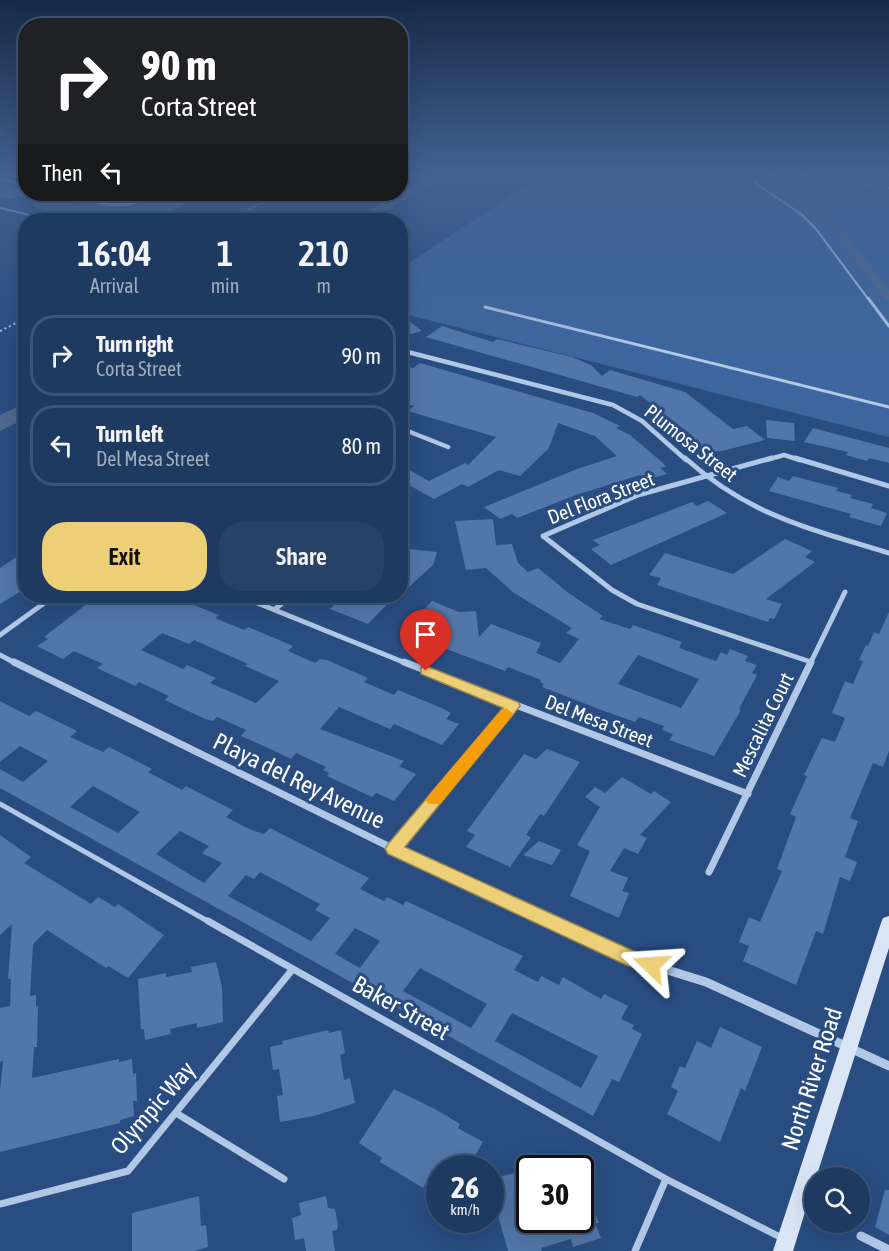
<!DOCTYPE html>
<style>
:root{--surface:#1f3a61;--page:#274167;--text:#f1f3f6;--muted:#a1adbd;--line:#3c5476;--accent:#edcf78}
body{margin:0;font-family:"Asap Condensed",sans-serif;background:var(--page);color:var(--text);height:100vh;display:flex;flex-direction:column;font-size:22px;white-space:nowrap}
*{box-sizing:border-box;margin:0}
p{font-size:20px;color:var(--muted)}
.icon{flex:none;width:33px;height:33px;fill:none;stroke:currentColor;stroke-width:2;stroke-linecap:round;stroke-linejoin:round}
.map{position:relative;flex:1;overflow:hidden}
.drawer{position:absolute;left:18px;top:213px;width:390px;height:390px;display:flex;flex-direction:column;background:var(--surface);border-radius:24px;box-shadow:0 6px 24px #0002,0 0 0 2px var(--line)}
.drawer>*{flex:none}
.guide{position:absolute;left:18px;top:18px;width:390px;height:183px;border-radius:24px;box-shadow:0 6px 24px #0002,0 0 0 2px var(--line);background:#202124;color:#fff;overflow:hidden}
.tools{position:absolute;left:804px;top:1167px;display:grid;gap:12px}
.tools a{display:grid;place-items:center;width:66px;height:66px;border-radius:50%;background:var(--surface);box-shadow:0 6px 24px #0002,0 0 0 2px var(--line);font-size:30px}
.speed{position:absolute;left:426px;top:1155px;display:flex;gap:12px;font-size:30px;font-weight:700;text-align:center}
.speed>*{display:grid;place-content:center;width:78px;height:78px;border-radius:50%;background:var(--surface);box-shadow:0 6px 24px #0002,0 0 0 2px var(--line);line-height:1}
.speed small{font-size:15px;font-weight:400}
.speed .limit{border:3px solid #111;border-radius:9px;background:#fff;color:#111}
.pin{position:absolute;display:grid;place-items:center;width:51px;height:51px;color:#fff;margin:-62px -26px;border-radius:50% 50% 50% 0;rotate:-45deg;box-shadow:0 0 6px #0007}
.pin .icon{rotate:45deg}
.me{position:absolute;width:66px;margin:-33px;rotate:290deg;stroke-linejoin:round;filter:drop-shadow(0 0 4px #0008)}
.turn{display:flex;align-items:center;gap:21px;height:126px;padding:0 24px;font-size:27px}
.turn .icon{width:78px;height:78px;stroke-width:2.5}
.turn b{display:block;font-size:42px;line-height:51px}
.then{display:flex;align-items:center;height:57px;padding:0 24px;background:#0003;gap:12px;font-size:22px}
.eta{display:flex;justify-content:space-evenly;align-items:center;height:102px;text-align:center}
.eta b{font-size:36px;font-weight:600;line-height:42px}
.action{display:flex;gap:12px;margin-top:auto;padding:12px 24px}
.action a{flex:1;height:69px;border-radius:24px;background:var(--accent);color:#111;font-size:24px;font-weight:600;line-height:69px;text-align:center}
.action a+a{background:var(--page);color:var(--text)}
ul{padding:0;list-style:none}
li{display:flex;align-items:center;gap:18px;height:81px;margin:0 12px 9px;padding:0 12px;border:3px solid var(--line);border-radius:24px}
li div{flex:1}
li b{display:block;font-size:22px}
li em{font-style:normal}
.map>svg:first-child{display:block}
.green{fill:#3e669e}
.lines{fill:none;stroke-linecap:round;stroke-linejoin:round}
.stream{stroke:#a6c2e6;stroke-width:2}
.canal{fill:#4f688e;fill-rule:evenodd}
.river{fill:#4f688e;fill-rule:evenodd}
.building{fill:#5276a9;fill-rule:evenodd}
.path-far1{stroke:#b1c7e6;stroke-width:1.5;stroke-dasharray:1.5 2;stroke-linecap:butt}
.path{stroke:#b1c7e6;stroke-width:2;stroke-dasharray:2 3;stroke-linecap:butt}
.lane-far3{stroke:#b1c7e6;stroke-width:2}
.lane-far2{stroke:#b1c7e6;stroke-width:3}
.lane-far1{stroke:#b1c7e6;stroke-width:5}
.lane{stroke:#b1c7e6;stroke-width:7}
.street-far4{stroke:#b1c7e6;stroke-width:4}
.street-far3{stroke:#b1c7e6;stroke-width:4.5}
.street-far2{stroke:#b1c7e6;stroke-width:5}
.street-far1{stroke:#b1c7e6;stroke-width:7}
.street{stroke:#b1c7e6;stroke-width:9}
.secondary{fill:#dae5f6;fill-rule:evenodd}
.route{fill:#edcf78;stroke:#9a874e;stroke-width:1.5}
.slow{fill:#f59e0b}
.labels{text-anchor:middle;stroke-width:6;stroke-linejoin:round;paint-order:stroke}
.street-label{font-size:20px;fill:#fff;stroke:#294d81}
.near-street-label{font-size:24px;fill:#fff;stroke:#294d81}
</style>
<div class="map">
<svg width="889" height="1251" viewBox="0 0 889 1251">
<rect width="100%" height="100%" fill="#294d81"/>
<path class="green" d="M545,173H889V437L401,313L400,269Z"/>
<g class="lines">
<path class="stream" d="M0,208L51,220"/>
<path class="canal" d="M743,173C802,168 857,250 889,290V300L885,299L822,218L775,185Z"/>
<path class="river" d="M432,173H449L371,220H352Z
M26,403V418L0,431V415Z"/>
</g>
<path class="building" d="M0,183L26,189V194L12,199L0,196Z
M106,194H143L119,201L96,198Z
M155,194H206L159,217L145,214L132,220H86L34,207L37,195L77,205L83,203L120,209L142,204Z
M400,314L422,331L407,335L400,333Z
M442,326L493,342L497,339L572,357L591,365L602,376L610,370L685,392L733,429L747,426L765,440L722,451L708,452L689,437L693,436L640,395L637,397L426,337Z
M420,363L593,413L620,426L616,428L630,435L663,463L666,467L660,468L667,474L645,480L640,475L576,495L517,518L512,514L500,519L484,507L577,469L617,456L595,436L558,423L549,448L520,476L499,470L468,487L462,484L434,499L400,480V465L429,481L465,463L468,465L496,437L408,411L414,406L400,402V370L406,366L413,368Z
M766,420L794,423L795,441L767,438Z
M813,428L889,448V463L869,458L867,461L846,455L848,452L804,442Z
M793,476L838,488L836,491L852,495L850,498L873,504L871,508L887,513L881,526L849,517L851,514L769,491L778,477L789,481Z
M708,501L727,513L611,565L591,549L600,545L593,540L692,502L697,506Z
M493,519L496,545L512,544L518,563L528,572L538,568L570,594L603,616L599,619L630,629L633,625L682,642L679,648L716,661L721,652L727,655L730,649L748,656L745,661L757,665L752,673L757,675L739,709L741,710L714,756L669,740L673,734L662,730L664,726L639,717L635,722L604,711L542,687L544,684L540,682L541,680L508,667L505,671L441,647L418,638L421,634L406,628L432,601L459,612L476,611L479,637L491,624L541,643L536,653L560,663L579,639L566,633L572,628L514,593L486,568L466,570L455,521ZM638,655L699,679L681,708L618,684Z
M785,539L812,551L805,557L815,562L766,599L782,604L774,619L770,618L768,622L657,585L661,578L649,575L665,553L733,574Z
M400,548L437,552L433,565L400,595Z
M15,558L26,562V588L0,604V568Z
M97,596H171L219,615L215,618L244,630L248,627L293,646L288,651L315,663L320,659L327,660L368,678L364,682L394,695L398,690L444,709L451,713L446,719L459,724L442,745L394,724L390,729L339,707L320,729L404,761L399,766L416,774L394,801L376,793L372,797L327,776L329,773L323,770L326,767L296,753L291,759L266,747L241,736L246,730L217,717L213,721L205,719L165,700L169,696L139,682L135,686L97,668L103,664L74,651L63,659L37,646L48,639L44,637ZM162,633L189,644L194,640L248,664L245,666L279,681L256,703L210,683L216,678L187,665L183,669L141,650Z
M344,596H395L368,624L330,609Z
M889,612V751L883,767L873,763L850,818L858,821L845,857L857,862L850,881L840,877L823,934L816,931L796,985L743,961L749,946L739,942L749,917L760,922L782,871L777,869L796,817L790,814L807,776L804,775L822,738L835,742L845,718L832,713L845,681L853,684L863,661L859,660L866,645L868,646L874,632L879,634Z
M0,701L29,716L36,711L77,731L70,737L103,752L109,747L152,769L148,772L182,790L186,786L233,810L226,817L249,829L264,834L270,828L369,878L360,889L384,901L387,897L403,905L406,901L523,956L514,970L538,982L541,976L559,985L563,977L601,999L604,994L628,1006L621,1019L634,1025L632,1029L642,1034L619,1082L612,1079L593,1116L0,788V769L23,782L48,761L20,746L0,762ZM93,786L140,812L118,833L70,807ZM180,831L209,846L202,853L222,863L204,883L156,854ZM260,872L320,904L315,910L330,918L311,941L228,896L246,875L254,879ZM355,928L380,941L360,968L335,954ZM420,968L487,1004L471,1028L403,991ZM512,1013L598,1056L581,1088L495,1041Z
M547,749L580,762L544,816L540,814L526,835L531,837L510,867L466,847L475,835L467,831L524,754L536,759Z
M622,777L651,794L654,791L671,802L640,835L647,838L638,854L624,848L610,871L628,878L622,891L629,893L619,918L570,896L590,851L577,845L600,807L585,797L595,787L605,793Z
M0,835L31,857L24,863L60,885L91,904L98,897L115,907L118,904L164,935L128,978L108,966L106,968L47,930L33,944L30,996L36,995V1006H38L37,1047H34L32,1078L119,1059V1062L132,1059L133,1074L136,1073L137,1101H133L134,1116L120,1120V1123L0,1152V1090L3,1061L0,1062V1008L10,1006L11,978L8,979L12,924L0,935Z
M539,841L561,850L552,865L523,855Z
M216,962L222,987L223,1022L197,1028V1023L170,1029L171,1034L145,1040L144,1029L141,1030L138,979L166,973V977L192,972L191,967Z
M720,1027L762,1047L745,1091L741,1088L720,1142L667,1114L678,1091L671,1087L680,1066L685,1068L697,1041L711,1048Z
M328,1030L329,1033L341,1030L345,1053L340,1055L344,1080L350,1078L355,1103L314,1116L280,1122L277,1096L283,1095L279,1069L273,1070L270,1047L283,1044L282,1041Z
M394,1089L435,1109L460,1124L458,1128L483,1142L468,1168H440V1193L425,1184L423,1188L380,1162L382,1158L359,1143Z
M519,1172L521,1179L530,1176V1220H580L582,1177L599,1223H595L601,1238L573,1247L571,1239L541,1248L542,1251H508L492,1194L496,1193L492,1179Z
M885,1190H889V1235L875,1227Z
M199,1196L201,1226L206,1225L208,1247L194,1251H132V1213Z
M326,1196L328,1208L335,1209L338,1225L337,1230L332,1231L335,1251H306L304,1238L295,1240L292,1218L301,1215L299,1203Z"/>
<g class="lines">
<path class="path-far1" d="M791,173L889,188
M226,220L282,194"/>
<path class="path" d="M0,331L26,318"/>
<path class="lane-far3" d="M774,173L754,182L801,214L816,229L869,300"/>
<path class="lane-far2" d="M868,298L889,326
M485,307L889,407"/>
<path class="lane-far1" d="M0,804L211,923"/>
<path class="lane" d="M208,921L666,1179L782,1238
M176,1113L284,1179
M0,1204L128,1171L292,970
M635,1251L666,1179"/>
<path class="street-far4" d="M0,179L26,185
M64,194C96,201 122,214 151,194"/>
<path class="street-far3" d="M400,350L613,405L642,421L686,460
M400,428L448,447
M766,460L784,455L800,460"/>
<path class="street-far2" d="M685,458C750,516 808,528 889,553
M772,458L638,495L543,536L612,590L637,604L811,662
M795,458L889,486
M240,596L408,664
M275,609L291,596
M0,635L54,596
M0,655L17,664
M810,664L845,592"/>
<path class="street-far1" d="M14,662L394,849L553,923
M404,662L748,794
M394,849L513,706
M709,872L811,662"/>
<path class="street" d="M550,921L632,959L706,982L889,1066
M861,1236L889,1250"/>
<path class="secondary" d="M889,916V948L816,1178H814V1183L793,1251H773L881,923L883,918Z"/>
</g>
<linearGradient id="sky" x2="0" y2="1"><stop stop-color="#172a47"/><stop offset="0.5" stop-color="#436292"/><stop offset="1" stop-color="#436292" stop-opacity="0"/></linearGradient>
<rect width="889" height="348" fill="url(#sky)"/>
<path class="route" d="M426,666L518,702L520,706L405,847L636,952L657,959L660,965L657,971L651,973L626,965L388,854L385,849L388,844L503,708L421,674V667Z"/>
<path class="slow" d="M506,708L514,714L511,717L440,804H429L426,800L429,795L501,710Z"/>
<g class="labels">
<g class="street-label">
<text transform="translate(691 443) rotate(38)" y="7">Plumosa Street</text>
<text transform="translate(601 498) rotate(-21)" y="7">Del Flora Street</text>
<text transform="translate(599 721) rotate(21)" y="7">Del Mesa Street</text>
<text transform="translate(763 725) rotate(-64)" y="7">Mescalita Court</text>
</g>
<g class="near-street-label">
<text transform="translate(299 781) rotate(26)" y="8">Playa del Rey Avenue</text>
<text transform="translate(401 1008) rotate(29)" y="8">Baker Street</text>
<text transform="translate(812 1079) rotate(-72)" y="8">North River Road</text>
<text transform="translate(153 1108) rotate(-49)" y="8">Olympic Way</text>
</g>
</g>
</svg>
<div class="tools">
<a><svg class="icon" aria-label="search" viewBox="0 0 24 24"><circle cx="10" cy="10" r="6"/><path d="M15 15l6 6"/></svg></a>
</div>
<div class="speed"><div>26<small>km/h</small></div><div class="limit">30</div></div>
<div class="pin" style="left:426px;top:671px;background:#d93025"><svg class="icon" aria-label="arrive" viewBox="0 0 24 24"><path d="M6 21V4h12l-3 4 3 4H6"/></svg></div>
<svg class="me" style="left:651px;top:965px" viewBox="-20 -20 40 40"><path d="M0-17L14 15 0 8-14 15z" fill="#edcf78" stroke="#fff" stroke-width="4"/></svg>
<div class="guide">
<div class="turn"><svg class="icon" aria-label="right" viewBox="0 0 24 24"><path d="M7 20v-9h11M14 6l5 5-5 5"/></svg><div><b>90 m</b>Corta Street</div></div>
<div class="then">Then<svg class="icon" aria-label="left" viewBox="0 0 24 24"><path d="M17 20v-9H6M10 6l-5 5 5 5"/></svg></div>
</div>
<section class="drawer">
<div class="eta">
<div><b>16:04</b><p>Arrival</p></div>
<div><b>1</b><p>min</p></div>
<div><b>210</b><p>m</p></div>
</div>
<ul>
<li><svg class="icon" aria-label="right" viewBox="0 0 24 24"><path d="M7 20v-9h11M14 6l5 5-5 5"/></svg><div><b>Turn right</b><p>Corta Street</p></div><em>90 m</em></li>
<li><svg class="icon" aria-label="left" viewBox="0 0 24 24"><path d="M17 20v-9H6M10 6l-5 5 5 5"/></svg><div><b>Turn left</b><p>Del Mesa Street</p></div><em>80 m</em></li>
</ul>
<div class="action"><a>Exit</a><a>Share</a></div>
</section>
</div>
